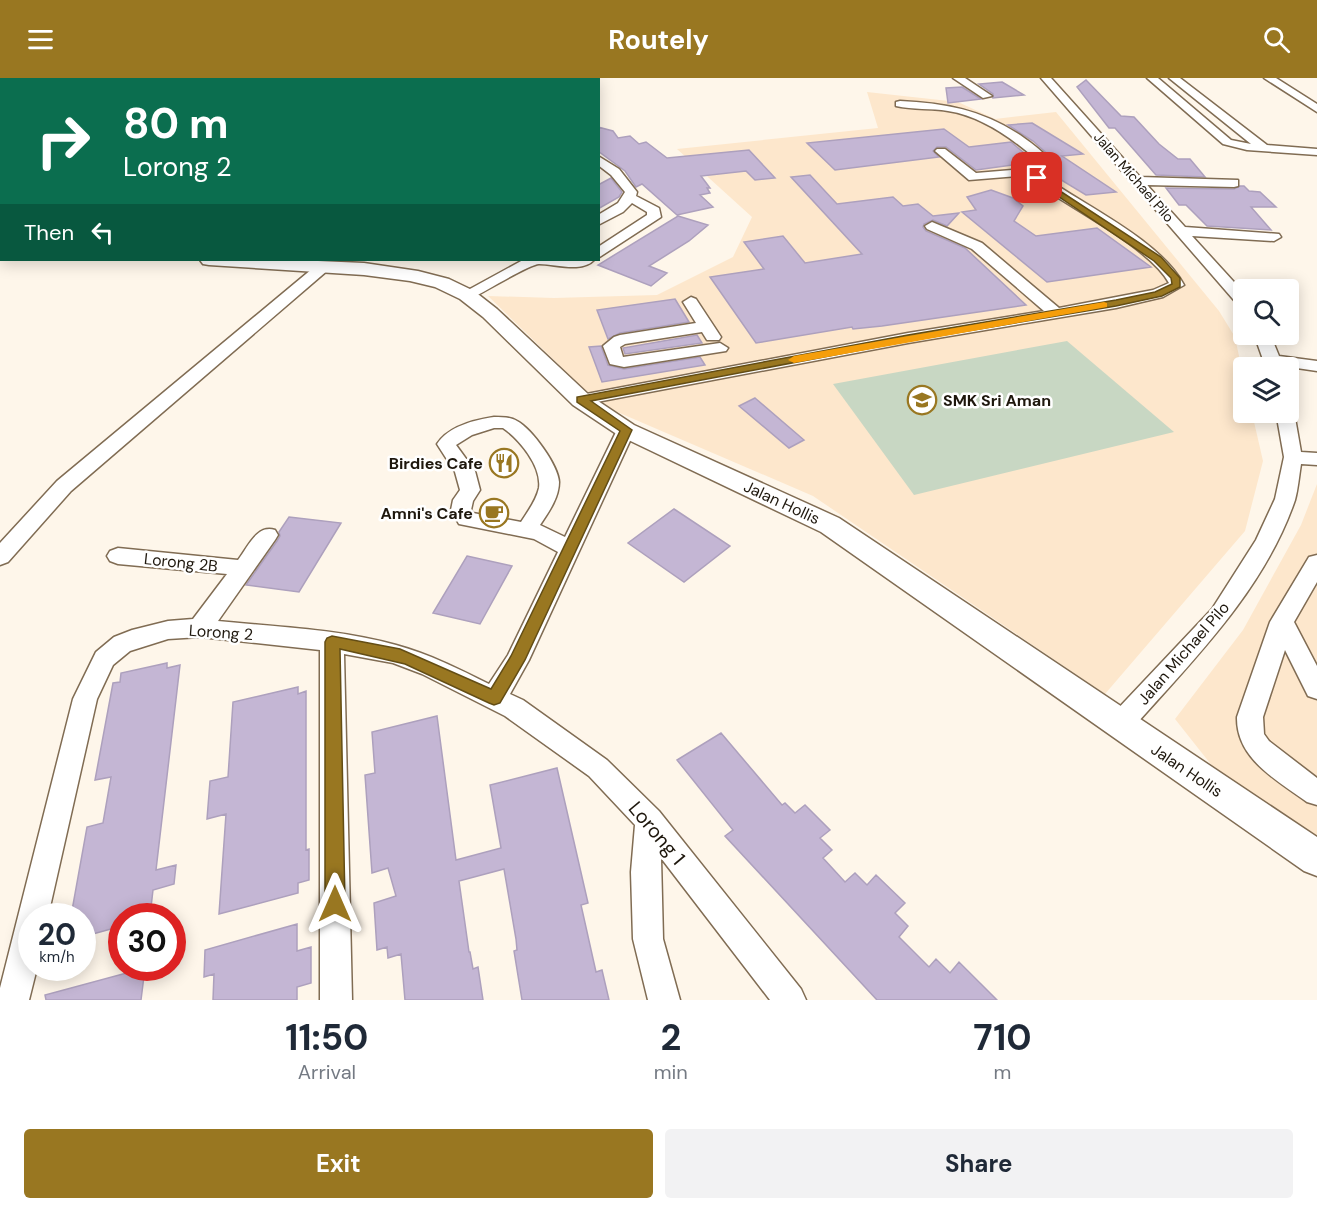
<!DOCTYPE html>
<style>
:root{--surface:#fff;--page:#f2f2f3;--text:#1f2937;--muted:#747a83;--accent:#997721}
body{margin:0;font-family:"DM Sans",sans-serif;background:var(--page);color:var(--text);height:100vh;display:flex;flex-direction:column;font-size:22px;white-space:nowrap}
*{box-sizing:border-box;margin:0}
p{font-size:20px;color:var(--muted)}
.icon{flex:none;width:33px;height:33px;fill:none;stroke:currentColor;stroke-width:2;stroke-linecap:round;stroke-linejoin:round}
.map{position:relative;height:922px;overflow:hidden}
.details{display:flex;flex-direction:column;background:var(--surface);flex:1}
.details>*{flex:none}
.guide{position:absolute;left:0px;top:0px;width:600px;height:183px;box-shadow:0 3px 15px #0003;background:#0b6e4f;color:#fff;overflow:hidden}
.buttons{position:absolute;left:1233px;top:201px;display:grid;gap:12px}
.buttons a{display:grid;place-items:center;width:66px;height:66px;border-radius:6px;background:var(--surface);box-shadow:0 3px 15px #0003;font-size:30px}
.speed{position:absolute;left:18px;top:825px;display:flex;gap:12px;font-size:30px;font-weight:700;text-align:center}
.speed>*{display:grid;place-content:center;width:78px;height:78px;border-radius:50%;background:var(--surface);box-shadow:0 3px 15px #0003;line-height:1}
.speed small{font-size:15px;font-weight:400}
.speed .limit{border:9px solid #d22;background:#fff;color:#111}
.pin{position:absolute;display:grid;place-items:center;width:51px;height:51px;color:#fff;margin:-26px;border-radius:12px;box-shadow:0 3px 9px #0006}
.me{position:absolute;width:66px;margin:-33px;rotate:0deg;stroke-linejoin:round;filter:drop-shadow(0 0 4px #0008)}
.turn{display:flex;align-items:center;gap:21px;height:126px;padding:0 24px;font-size:27px}
.turn .icon{width:78px;height:78px;stroke-width:2.5}
.turn b{display:block;font-size:42px;line-height:51px}
.then{display:flex;align-items:center;height:57px;padding:0 24px;background:#0003;gap:12px;font-size:22px}
.eta{display:flex;justify-content:space-evenly;align-items:center;height:102px;text-align:center}
.eta b{font-size:36px;font-weight:700;line-height:42px}
.cta{display:flex;gap:12px;margin-top:auto;padding:12px 24px}
.cta a{flex:1;height:69px;border-radius:6px;background:var(--accent);color:#fff;font-size:24px;font-weight:700;line-height:69px;text-align:center}
.cta a+a{background:var(--page);color:var(--text)}
header{display:flex;justify-content:space-between;align-items:center;height:78px;padding:0 24px;background:var(--accent);color:#fff;font-size:27px;font-weight:700}
.map>svg:first-child{display:block}
.built{fill:#fde7cc}
.green{fill:#c8d7c3}
.building{fill:#c4b6d4;stroke:#ada0bd;stroke-width:1.5}
.lines{fill:none;stroke-linecap:round;stroke-linejoin:round}
.minor-casing{stroke:#806c53;stroke-width:3}
.major-casing{stroke:#806c53;stroke-width:3}
.minor{fill:#fff;fill-rule:evenodd}
.major{fill:#fff;fill-rule:evenodd}
.route{fill:#997721;stroke:#634d15;stroke-width:1.5}
.slow{fill:#f59e0b}
.labels{text-anchor:middle;stroke-width:5;stroke-linejoin:round;paint-order:stroke}
.far-street-label{font-size:14px;fill:#1e170d;stroke:#fff}
.poi-label{font-size:16px;font-weight:bold;fill:#1e170d;stroke:#fff;text-anchor:end}
.street-label{font-size:16px;fill:#1e170d;stroke:#fff}
.near-street-label{font-size:20px;fill:#1e170d;stroke:#fff}
</style>
<header><svg class="icon" aria-label="menu" viewBox="0 0 24 24"><path d="M4 6h16M4 12h16M4 18h16"/></svg>Routely<svg class="icon" aria-label="search" viewBox="0 0 24 24"><circle cx="10" cy="10" r="6"/><path d="M15 15l6 6"/></svg></header>
<div class="map">
<svg width="1317" height="922" viewBox="0 0 1317 922">
<rect width="100%" height="100%" fill="#fef6ea"/>
<path class="built" d="M867,14L958,24L995,41L1056,34L1219,233L1235,259L1243,297L1244,334L1252,335L1263,383L1245,453L1105,616L813,418L615,333L584,311L488,218L554,220L657,217L733,179L752,139L677,71L878,50Z
M1317,406V761L1213,689L1175,641L1243,552L1301,447Z"/>
<path class="green" d="M1067,263L1174,354L914,417L833,306Z"/>
<path class="building" d="M1086,2L1121,38L1134,39L1159,66L1178,81H1190L1205,99L1156,97L1115,50H1109L1077,9Z
M1002,4L1024,17L993,20V16L979,6Z
M962,9L981,21L948,25L946,10Z
M1032,45L1083,76L1062,78L1116,114L1086,117L1048,94L1052,87L1051,79L1033,63L1008,47Z
M598,49L613,53L618,60L630,58L639,66L646,64L667,80L749,72L775,100L755,102L746,93L701,98L710,110H707L710,115L700,117L713,129L677,137L642,106L636,109L625,93L598,73Z
M944,51L969,69L1011,64L1035,84L976,92L946,69H937L933,73L939,79L835,92L807,65Z
M810,97L837,126L893,119L903,128L918,126L933,138L959,135L947,148L933,142L924,146L923,149L926,153L965,170L1026,227L882,248L853,251L852,249L756,265L710,199L764,191L744,164L783,158L805,185L862,176L791,99Z
M611,100L622,114L619,119L598,131V107Z
M1240,108H1244L1249,113L1260,114L1276,129H1251L1271,152L1207,148L1186,127H1179L1166,110L1234,111Z
M991,112L1013,120L1023,128L1014,143L1036,158L1097,150L1151,189L1047,204L962,134L976,132L967,119Z
M678,138L708,147L689,163L649,188L667,195L651,208L598,187Z
M675,221L689,244L620,255L608,261L597,232Z
M697,257L702,265L625,276L623,270Z
M601,268L608,287L624,291L700,279L705,287L602,304L589,269Z
M755,320L804,362L789,370L739,328Z
M674,431L730,468L684,504L628,465Z
M289,439L341,445L299,514L246,507L277,463L280,458L279,454Z
M467,478L512,488L480,546L433,535Z
M167,585V590L180,587L156,792L176,787L174,806L153,812L150,838H122V848L82,859V838H71L87,749L103,745L111,699L95,702L113,605L120,604L121,595Z
M298,609V616L306,613V772L309,771V802L298,805V815L219,836L226,736L207,741L210,703L228,699L233,624Z
M437,638L456,782L501,770L490,707L557,690L588,825L581,827L596,894L602,892L609,922H522L514,873L517,872L516,861L504,791L459,803L469,874H470L473,891L478,889L483,922H405L401,876L388,880L387,869L377,872L374,825L396,818L388,790L372,795L365,697L375,695L372,654Z
M721,655L782,727L785,725L795,735L805,727L830,752L820,760L832,772L823,780L845,804L855,795L867,807L876,797L905,825L895,835L908,848L899,859L929,889L936,881L950,895L959,884L997,922H877L725,758L733,752L677,682Z
M297,846V873L311,869V905L297,909V922H213L214,896L204,899L205,872Z
M145,890L141,922H46L45,917Z"/>
<g class="lines">
<g class="minor-casing">
<path id="minor" d="M953,0H965L992,18L983,20Z
M1041,0H1051L1140,99L1238,102V108L1234,109L1147,107L1185,149L1279,156L1281,159L1274,163L1192,158L1244,215V229L1239,228Z
M1147,0H1158L1231,62L1251,66L1169,0H1180L1267,67L1317,71V77L1247,72L1223,66Z
M1264,0H1276L1317,26V34Z
M900,23C945,25 982,32 1020,57C1030,64 1041,72 1049,81L1050,87L1043,98C1085,128 1160,162 1184,207L1163,219L1116,230L908,265L581,327L575,326L572,322L575,318L581,317L908,255L1044,233L972,171L927,151L925,148L932,144L982,165L1059,230L1153,212L1169,205C1151,172 1079,134 1046,112L1033,103L1030,97L969,102L935,73L937,71H945L976,95L1035,90L1038,86L1037,82C1012,60 981,38 948,33C931,30 913,32 896,28V24Z
M598,78L619,91L637,114L636,118L659,130L661,139L598,180V169L647,137V134L632,125L623,134L598,147V137L618,125L625,114L611,97L598,87Z
M523,182H594C582,195 555,186 539,186C530,186 484,214 472,220L467,222L459,217Z
M323,185L330,189L328,192L71,413L8,484L0,487V465L57,403L318,186Z
M691,219L696,221L721,259L719,262H707L702,254L625,266L620,269L623,279L720,265L728,270L726,273L624,289L610,286L603,268L614,259L620,257L696,245L683,224Z
M1254,256H1270L1279,278L1317,283V293L1283,288L1266,290Z
M1288,329L1294,334L1301,374L1317,375V387L1301,386C1299,398 1298,411 1295,422C1264,513 1191,584 1129,654L1120,657L1111,654L1107,646L1111,638L1212,531L1256,462L1275,421L1284,379L1276,334H1288Z
M494,339C502,339 510,339 517,343C532,351 558,387 559,404C559,420 548,435 540,447L565,459L617,352L620,348H632L635,352L529,582L510,616L523,622L607,682L659,733L801,911L806,922H770L661,780L663,861L680,922H648L633,861L631,794L635,747L589,698L505,638L422,596L393,585L344,576L352,922H320V572L200,559L168,561L130,573L113,587L97,621L48,838H32V890H37L29,922H0V910L73,621L96,574L114,559L132,552L168,543L193,541L227,496L118,486L110,483L107,478L110,473L118,470L238,482C248,469 257,446 275,452L278,457L275,462L218,543C277,549 339,551 396,567C429,576 459,591 489,606L508,577L558,474L534,461L459,446L451,432L453,422L460,412L455,394L437,366C449,348 474,342 494,339ZM494,350H503C519,361 542,388 539,410C536,423 528,433 521,444L473,435L471,432L473,423L480,412L475,393L456,367L472,357Z
M1317,477V504L1294,544L1317,588V621L1308,618L1285,572L1263,639L1264,656L1269,663L1317,700V727L1307,724C1277,702 1236,681 1237,639L1270,544L1309,479Z"/>
</g>
<g class="major-casing">
<path id="major" d="M0,163H2V173H0Z
M200,182H295L364,185L418,193L449,201L474,213L497,231L589,317L634,347L839,440L1317,759V798L1304,793L821,454L618,357L573,327L483,239L460,221L435,209L410,203L364,197L209,187L203,186Z"/>
</g>
<use href="#minor" class="minor"/>
<use href="#major" class="major"/>
</g>
<path class="route" d="M1037,98L1161,179L1180,200V209L1162,218L1116,228L908,263L591,323L632,352L525,582L500,625L494,627L489,625L405,586L340,571L345,826L342,833L335,836L328,833L325,826V564L327,560L332,558L400,571L491,611L511,578L620,353L577,324V319L908,257L1116,222L1155,214L1172,206L1171,200L1154,183L1034,102L1033,100Z"/>
<path class="slow" d="M1104,224L1107,225V229L794,285L788,282L794,278Z"/>
<defs>
<g id="school-ring" transform="scale(1.5)"><circle r="9.5" fill="#fff" stroke="#997721" stroke-width="1.5"/><path d="M0-5L7-2L0 1L-7-2ZM-4 1L0 2.5L4 1V4Q0 6-4 4Z" fill="#997721"/></g>
<g id="restaurant-ring" transform="scale(1.5)"><circle r="9.5" fill="#fff" stroke="#997721" stroke-width="1.5"/><path d="M-5-6h1v4h1v-4h1v4h1v-4h1v5L-1.5 .5V6h-2V.5L-5-1ZM5-6V6H3V1.5H1.5Q1.5-4 5-6Z" fill="#997721"/></g>
<g id="cafe-ring" transform="scale(1.5)"><circle r="9.5" fill="#fff" stroke="#997721" stroke-width="1.5"/><path d="M-5.5-4.5H6V0H3Q3 3.5 0 3.5H-2.5Q-5.5 3.5-5.5 0ZM3-3.2v2h1.7v-2ZM-6 4.5H4V6H-6Z" fill="#997721"/></g>
</defs>
<g fill-rule="evenodd">
<use href="#school-ring" x="922" y="322"/>
<use href="#restaurant-ring" x="504" y="385"/>
<use href="#cafe-ring" x="494" y="435"/>
</g>
<g class="labels">
<g class="far-street-label">
<text transform="translate(1134 99) rotate(49)" y="5">Jalan Michael Pilo</text>
</g>
<g class="poi-label">
<text x="943" y="328" text-anchor="start">SMK Sri Aman</text>
<text x="483" y="391">Birdies Cafe</text>
<text x="473" y="441">Amni's Cafe</text>
</g>
<g class="street-label">
<text transform="translate(782 424) rotate(25)" y="6">Jalan Hollis</text>
<text transform="translate(181 484) rotate(6)" y="6">Lorong 2B</text>
<text transform="translate(221 554) rotate(4)" y="6">Lorong 2</text>
<text transform="translate(1183 575) rotate(-49)" y="6">Jalan Michael Pilo</text>
<text transform="translate(1187 692) rotate(34)" y="6">Jalan Hollis</text>
</g>
<g class="near-street-label">
<text transform="translate(657 755) rotate(50)" y="7">Lorong 1</text>
</g>
</g>
</svg>
<div class="buttons">
<a><svg class="icon" aria-label="search" viewBox="0 0 24 24"><circle cx="10" cy="10" r="6"/><path d="M15 15l6 6"/></svg></a>
<a><svg class="icon" aria-label="layers" viewBox="0 0 24 24"><path d="M12 4l9 5-9 5-9-5zM3 14l9 5 9-5"/></svg></a>
</div>
<div class="speed"><div>20<small>km/h</small></div><div class="limit">30</div></div>
<div class="pin" style="left:1037px;top:100px;background:#d93025"><svg class="icon" aria-label="arrive" viewBox="0 0 24 24"><path d="M6 21V4h12l-3 4 3 4H6"/></svg></div>
<svg class="me" style="left:335px;top:826px" viewBox="-20 -20 40 40"><path d="M0-17L14 15 0 8-14 15z" fill="#997721" stroke="#fff" stroke-width="4"/></svg>
<div class="guide">
<div class="turn"><svg class="icon" aria-label="right" viewBox="0 0 24 24"><path d="M7 20v-9h11M14 6l5 5-5 5"/></svg><div><b>80 m</b>Lorong 2</div></div>
<div class="then">Then<svg class="icon" aria-label="left" viewBox="0 0 24 24"><path d="M17 20v-9H6M10 6l-5 5 5 5"/></svg></div>
</div>
</div>
<section class="details">
<div class="eta">
<div><b>11:50</b><p>Arrival</p></div>
<div><b>2</b><p>min</p></div>
<div><b>710</b><p>m</p></div>
</div>
<div class="cta"><a>Exit</a><a>Share</a></div>
</section>
